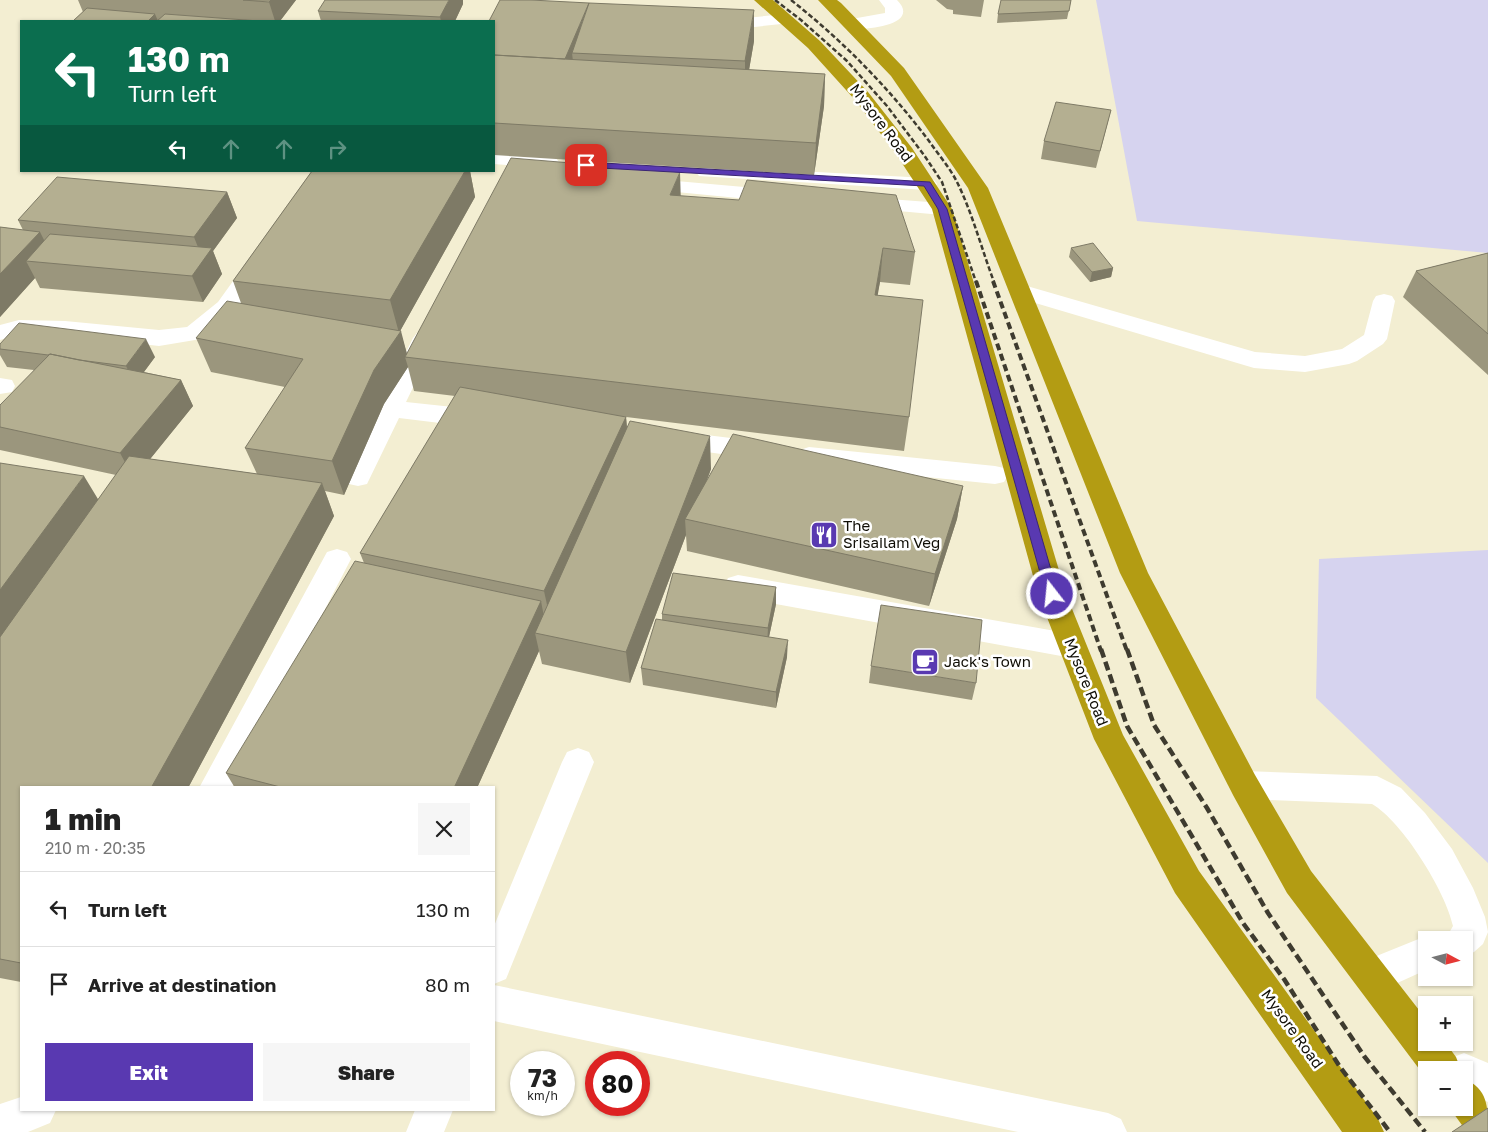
<!DOCTYPE html>
<meta charset="utf-8">
<style>
:root{--surface:#fff;--page:#f6f6f6;--text:#222;--muted:#767676;--line:#e0e0e0;--accent:#5939b1}
body{margin:0;font-family:"Golos Text",sans-serif;background:var(--page);color:var(--text);height:100vh;display:flex;flex-direction:column;font-size:19px;white-space:nowrap}
*{box-sizing:border-box;margin:0}
p{font-size:16px;color:var(--muted)}
.icon{flex:none;width:28px;height:28px;fill:none;stroke:currentColor;stroke-width:2;stroke-linecap:round;stroke-linejoin:round}
.map{position:relative;flex:1;overflow:hidden}
.panel{position:absolute;left:20px;top:786px;width:475px;height:325px;display:flex;flex-direction:column;background:var(--surface);border-radius:0px;box-shadow:0 1px 4px #0004}
.panel>*{flex:none}
.top-card{position:absolute;left:20px;top:20px;width:475px;height:152px;border-radius:0px;box-shadow:0 1px 4px #0004;background:#0b6e4f;color:#fff;overflow:hidden}
.needle{width:32px;rotate:97deg}
.fabs{position:absolute;left:1418px;top:931px;display:grid;gap:10px}
.fabs a{display:grid;place-items:center;width:55px;height:55px;border-radius:0px;background:var(--surface);box-shadow:0 1px 4px #0004;font-size:25px}
.speed{position:absolute;left:510px;top:1051px;display:flex;gap:10px;font-size:25px;font-weight:700;text-align:center}
.speed>*{display:grid;place-content:center;width:65px;height:65px;border-radius:50%;background:var(--surface);box-shadow:0 1px 4px #0004;line-height:1}
.speed small{font-size:12px;font-weight:400}
.speed .limit{border:8px solid #d22;background:#fff;color:#111}
.pin{position:absolute;display:grid;place-items:center;width:42px;height:42px;color:#fff;margin:-21px;border-radius:10px;box-shadow:0 2px 8px #0006}
.me{position:absolute;width:55px;margin:-28px;rotate:344deg;stroke-linejoin:round;filter:drop-shadow(0 0 4px #0008)}
.turn{display:flex;align-items:center;gap:18px;height:105px;padding:0 25px;font-size:22px}
.turn .icon{width:65px;height:65px;stroke-width:2.5}
.turn b{display:block;font-size:35px;line-height:42px}
.lanes{display:flex;align-items:center;height:48px;padding:0 25px;background:#0003;justify-content:center;gap:25px;direction:ltr}
.lanes .off{opacity:.35}
.round{display:grid;place-items:center;flex:none;width:52px;height:52px;border-radius:0px;background:var(--page)}
.summary{display:flex;align-items:center;justify-content:space-between;height:85px;padding:0 25px}
h1{font-size:30px;font-weight:800;line-height:38px}
.primary-button{display:flex;gap:10px;margin-top:auto;padding:10px 25px}
.primary-button a{flex:1;height:58px;border-radius:0px;background:var(--accent);color:#fff;font-size:20px;font-weight:800;line-height:58px;text-align:center}
.primary-button a+a{background:var(--page);color:var(--text)}
ul{padding:0;list-style:none}
li{display:flex;align-items:center;gap:15px;height:75px;padding:0 25px;border-top:1px solid var(--line)}
li div{flex:1}
li b{display:block;font-size:19px}
li em{font-style:normal}
.map>svg:first-child{display:block}
.green{fill:#d6d3ef}
.lines{fill:none;stroke-linecap:round;stroke-linejoin:round}
.minor{fill:#fff;fill-rule:evenodd}
.highway{fill:#b39c13;fill-rule:evenodd}
.rail-far2{stroke:#3e3b2f;stroke-width:2.5;stroke-dasharray:5 2.5;stroke-linecap:butt}
.rail-far1{stroke:#3e3b2f;stroke-width:4;stroke-dasharray:7 4;stroke-linecap:butt}
.rail{stroke:#3e3b2f;stroke-width:4.5;stroke-dasharray:9 4.5;stroke-linecap:butt}
.wall{fill:#9b967d}
.shaded-wall{fill:#7e7a66}
.building{fill:#b4af91;stroke:#7e7a66}
.route{fill:#5939b1;stroke:#3a2573}
.labels{text-anchor:middle;stroke-width:5;stroke-linejoin:round;paint-order:stroke}
.street-label{font-size:15px;fill:#0f0d05;stroke:#fff}
.poi-label{font-size:15px;fill:#0f0d05;stroke:#fff;text-anchor:start}
</style>
<div class="map">
<svg width="1488" height="1132" viewBox="0 0 1488 1132">
<rect width="100%" height="100%" fill="#f3eed2"/>
<path class="green" d="M1096,0H1488V253L1137,221Z
M1488,550V863L1316,698L1319,559Z"/>
<g class="lines">
<path class="minor" d="M879,0H897C923,26 860,31 846,28L843,24L846,20L885,13V8Z
M785,14L791,15L794,19L791,23L716,31L710,30L707,26L710,22L716,21Z
M494,152L549,156L556,158L559,162L556,166L549,168L494,164Z
M706,166L927,178L934,180L937,184L934,188L927,190L699,176L696,172L699,168Z
M642,178L779,190L786,192L789,196L786,200L779,202L635,188L632,184L635,180Z
M862,197L942,203L949,205L952,209L949,213L942,215L855,207L852,203L855,199Z
M259,254L267,256L270,261L234,312L201,339L159,346L65,335L20,334L0,340V325L19,320L65,321L159,330L187,327L218,302L251,256Z
M1020,284L1255,352L1305,356L1342,349L1364,335L1373,301L1376,296L1384,294L1392,296L1395,301L1387,339L1383,344L1357,361L1349,364L1305,372L1254,368L1012,296L1009,291L1012,286Z
M425,330L433,333L437,338L406,402L481,410L490,413L493,419L490,425L481,428L399,418L367,484L358,486L349,484L345,477L413,338L417,333Z
M0,378L12,380L15,386L12,392L0,394Z
M673,431L764,442L773,445L777,451L773,457L764,460L664,446L660,440L664,434Z
M809,447L995,466L1004,468L1008,475L1004,482L995,484L809,465L800,462L796,456L800,450Z
M337,549L347,552L351,559L232,788H199L327,552Z
M738,575L1072,634L1082,638L1086,646L1082,654L1072,658L738,597L728,594L724,586L728,578Z
M578,748L589,752L594,762L506,979L494,984V926L562,762L567,752Z
M1244,771L1377,776L1401,788L1425,813L1452,849L1473,888L1485,917L1488,932L1483,944L1474,952L1464,956V940H1445L1453,926C1446,892 1402,821 1372,804L1244,799L1233,795L1228,785L1233,775Z
M1426,936L1435,940H1426V970L1373,994L1361,989L1355,977L1361,965L1379,955Z
M494,985L1108,1113L1121,1119L1127,1132H1018L494,1021Z
M1464,1053L1488,1063V1102L1464,1091V1070H1446L1451,1058Z
M21,1097V1110H56L50,1123L28,1132H0V1104Z
M415,1110H453L444,1132H406Z"/>
<path class="highway" d="M754,0H773L820,41L868,92L912,148L952,209L1066,594L1123,735L1199,871L1378,1119L1384,1132H1342L1175,893L1094,739L1038,594L932,209L896,154L855,100L808,48Z
M818,0H837L841,3L904,68L988,188L1148,573L1255,775L1311,871L1426,1019V1042H1445L1456,1057L1461,1070H1426V1078L1287,893L1233,795L1120,573L968,188L891,76Z
M1464,1078C1488,1090 1488,1105 1488,1132H1467L1451,1110L1450,1108H1464Z"/>
<path class="rail-far2" d="M775,0L801,20L847,61L887,106L924,155L942,182L976,282
M791,0C843,41 889,88 929,141C938,154 950,168 957,182C972,212 982,250 994,282"/>
<path class="rail-far1" d="M976,281L1101,651
M993,281L1127,651"/>
<path class="rail" d="M1101,649L1127,726L1243,923L1284,979L1340,1067L1390,1132
M1127,649L1154,725L1207,808L1268,913L1364,1056L1425,1132"/>
</g>
<path class="wall" d="M78,0H296L280,21H73L83,12Z
M936,0H984L981,17L953,14V10L947,9Z
M1071,0L1067,19L997,23L998,14Z
M463,4L455,21H321L318,11Z
M494,21L754,41L749,70L825,74L824,106L814,175L494,155Z
M1111,110L1096,168L1041,159L1044,141Z
M312,171H470L475,197L400,331L407,354L681,196L915,252L910,285L880,282L877,295L909,417L904,451L618,416L626,417L627,429L711,469L707,480L963,486L957,519L929,606L687,551L686,535L630,683L542,664L539,651L477,788H235L226,773L364,563L360,553L455,396L414,391L408,367L384,404L344,495L325,491L334,516L188,788H21V982L0,978V463L98,500L116,475L0,450V427L34,370L7,367L0,355V344L155,357L144,372L181,380L193,406L150,459L257,474L245,448L285,387L211,372L196,338L241,303L233,281Z
M227,192L237,218L213,251L222,274L203,302L40,288L35,278L0,317V227L23,230L18,220Z
M1071,248L1113,268L1111,277L1090,282L1069,257Z
M1488,253V375L1403,297L1416,271Z
M776,587V604L769,637L787,657L776,708L643,685L641,668L662,620V614Z
M871,666L976,683L972,700L869,683Z"/>
<path class="shaded-wall" d="M271,0H296L280,21H275L269,2Z
M449,0H463V4L455,21H441L440,17Z
M589,3L572,53L574,70L565,59Z
M754,10V41L745,93V61Z
M155,14L158,21H148Z
M825,74L824,106L814,175L816,143Z
M465,171H470L475,197L399,333L390,300Z
M680,172L681,205L670,195Z
M227,192L237,218L213,251L222,274L203,302L192,276L203,260L194,237Z
M40,232L53,258L26,261L35,278L0,317V274Z
M883,248L880,282L872,328L875,295Z
M1113,268L1111,277L1090,282L1092,272Z
M401,331L408,358L405,357L408,367L384,404L344,495L332,461L374,370Z
M146,339L155,357L135,384L126,366Z
M181,380L193,406L134,479L120,453Z
M626,417L629,450L551,623L544,591Z
M710,436L711,469L692,520L685,519L686,535L630,683L626,652Z
M84,476L104,509L0,654V590Z
M322,483L334,516L188,788H151Z
M963,486L957,519L929,606L935,574Z
M776,587V604L767,646L768,628Z
M541,601L547,633H535L539,651L477,788H454Z
M788,640L787,657L776,708V692Z"/>
<path class="building" d="M243,0H271L269,2Z
M325,0H449L440,17L318,11Z
M500,0H531L589,3L565,59L494,55V21H489Z
M1001,0H1071L1069,11L998,14Z
M589,3L754,10L745,61L572,53Z
M87,8L155,14L148,21H73Z
M165,14L259,21H157Z
M494,55L825,74L816,143L494,123Z
M1056,102L1111,110L1100,151L1044,141Z
M511,158L680,172L670,195L739,200L747,180L896,195L915,252L883,248L875,295L923,300L909,417L405,357Z
M312,171H465L390,300L233,281Z
M57,177L227,192L194,237L18,220Z
M0,227L40,232L0,274Z
M50,234L212,248L192,276L26,261Z
M1093,243L1113,268L1092,272L1071,248Z
M1488,253V334L1416,271Z
M227,301L401,331L374,370L332,461L245,448L303,359L196,338Z
M19,323L146,339L126,366L79,360L50,354L48,355L0,349V344Z
M50,354L181,380L120,453L0,427V405Z
M460,387L626,417L544,591L360,553Z
M630,421L710,436L626,652L535,633Z
M733,434L963,486L935,574L685,519Z
M129,456L322,483L151,788H21V963L0,959V637Z
M0,463L84,476L0,590Z
M355,561L541,601L454,788H284L226,773Z
M673,573L776,587L768,628L662,614Z
M881,605L982,620L976,683L871,666Z
M656,619L788,640L776,692L641,668Z
M1488,1108V1132H1452Z"/>
<path class="route" d="M586,162L930,182L947,209L1058,594L1056,598L1052,599L1046,594L938,209L924,186L583,167L582,165Z"/>
<defs>
<g id="restaurant-square" transform="scale(1.4375)"><rect x="-9" y="-9" width="18" height="18" rx="4" fill="#5939b1" stroke="#fff"/><path d="M-5-6h1v4h1v-4h1v4h1v-4h1v5L-1.5 .5V6h-2V.5L-5-1ZM5-6V6H3V1.5H1.5Q1.5-4 5-6Z" fill="#fff"/></g>
<g id="cafe-square" transform="scale(1.4375)"><rect x="-9" y="-9" width="18" height="18" rx="4" fill="#5939b1" stroke="#fff"/><path d="M-5.5-4.5H6V0H3Q3 3.5 0 3.5H-2.5Q-5.5 3.5-5.5 0ZM3-3.2v2h1.7v-2ZM-6 4.5H4V6H-6Z" fill="#fff"/></g>
</defs>
<g fill-rule="evenodd">
<use href="#restaurant-square" x="824" y="535"/>
<use href="#cafe-square" x="925" y="662"/>
</g>
<g class="labels">
<g class="street-label">
<text transform="translate(881 123) rotate(53)" y="5">Mysore Road</text>
<text transform="translate(1086 682) rotate(68)" y="5">Mysore Road</text>
<text transform="translate(1292 1029) rotate(54)" y="5">Mysore Road</text>
</g>
<g class="poi-label">
<text x="843" y="531">The<tspan x="843" dy="17">Srisailam Veg</tspan></text>
<text x="944" y="667">Jack's Town</text>
</g>
</g>
</svg>
<div class="fabs">
<a><svg class="needle" viewBox="-14 -14 28 28"><path d="M0-13l5 13h-10z" fill="#e53935"/><path d="M0 13l5-13h-10z" fill="#767676"/></svg></a>
<a>+</a>
<a>−</a>
</div>
<div class="speed"><div>73<small>km/h</small></div><div class="limit">80</div></div>
<div class="pin" style="left:586px;top:165px;background:#d93025"><svg class="icon" aria-label="arrive" viewBox="0 0 24 24"><path d="M6 21V4h12l-3 4 3 4H6"/></svg></div>
<svg class="me" style="left:1052px;top:594px" viewBox="-20 -20 40 40"><circle r="17" fill="#5939b1" stroke="#fff" stroke-width="3"/><path d="M0-11L8 9 0 5-8 9z" fill="#fff"/></svg>
<div class="top-card">
<div class="turn"><svg class="icon" aria-label="left" viewBox="0 0 24 24"><path d="M17 20v-9H6M10 6l-5 5 5 5"/></svg><div><b>130 m</b>Turn left</div></div>
<div class="lanes"><svg class="icon" aria-label="left" viewBox="0 0 24 24"><path d="M17 20v-9H6M10 6l-5 5 5 5"/></svg><svg class="icon off" aria-label="ahead" viewBox="0 0 24 24"><path d="M12 20V5M6 11l6-6 6 6"/></svg><svg class="icon off" aria-label="ahead" viewBox="0 0 24 24"><path d="M12 20V5M6 11l6-6 6 6"/></svg><svg class="icon off" aria-label="right" viewBox="0 0 24 24"><path d="M7 20v-9h11M14 6l5 5-5 5"/></svg></div>
</div>
<section class="panel">
<div class="summary"><div><h1>1 min</h1><p>210 m · 20:35</p></div><a class="round"><svg class="icon" aria-label="close" viewBox="0 0 24 24"><path d="M6 6l12 12M18 6L6 18"/></svg></a></div>
<ul>
<li><svg class="icon" aria-label="left" viewBox="0 0 24 24"><path d="M17 20v-9H6M10 6l-5 5 5 5"/></svg><div><b>Turn left</b></div><em>130 m</em></li>
<li><svg class="icon" aria-label="arrive" viewBox="0 0 24 24"><path d="M6 21V4h12l-3 4 3 4H6"/></svg><div><b>Arrive at destination</b></div><em>80 m</em></li>
</ul>
<div class="primary-button"><a>Exit</a><a>Share</a></div>
</section>
</div>
